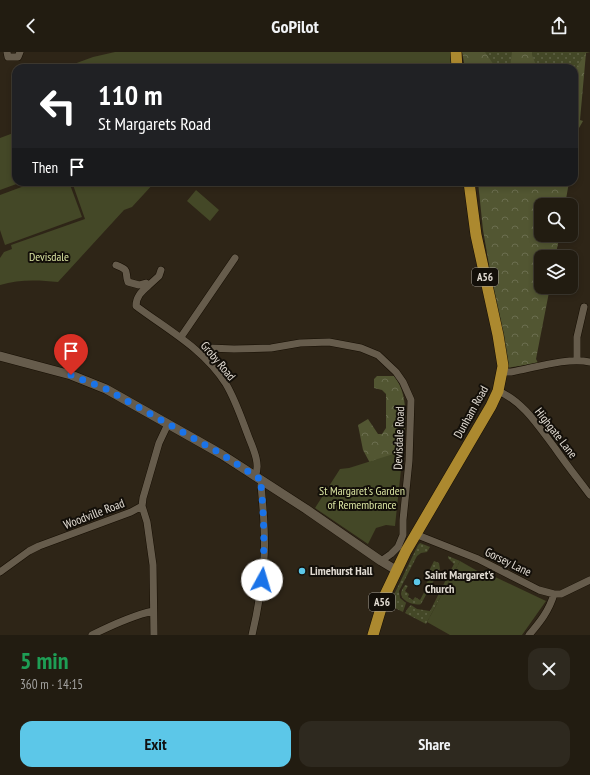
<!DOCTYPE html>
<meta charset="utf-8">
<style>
:root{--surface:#221c11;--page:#2e291f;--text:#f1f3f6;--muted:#a2a19f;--line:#3f3a31;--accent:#5cc7e8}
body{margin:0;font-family:"PT Sans Narrow",sans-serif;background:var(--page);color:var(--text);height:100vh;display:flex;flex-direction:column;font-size:15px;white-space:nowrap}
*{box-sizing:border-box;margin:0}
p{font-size:13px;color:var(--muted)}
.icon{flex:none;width:22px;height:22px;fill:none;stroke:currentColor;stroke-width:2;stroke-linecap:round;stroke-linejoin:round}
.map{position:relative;height:583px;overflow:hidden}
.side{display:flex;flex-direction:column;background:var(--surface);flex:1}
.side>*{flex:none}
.banner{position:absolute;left:12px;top:12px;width:566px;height:122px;border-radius:12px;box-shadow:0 2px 6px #0003,0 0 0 1px var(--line);background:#202124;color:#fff;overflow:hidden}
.tools{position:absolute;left:534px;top:146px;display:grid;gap:8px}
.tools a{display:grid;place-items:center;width:44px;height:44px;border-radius:8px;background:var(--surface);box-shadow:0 2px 6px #0003,0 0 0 1px var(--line);font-size:20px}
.pin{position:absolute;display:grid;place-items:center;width:34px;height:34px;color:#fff;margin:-41px -17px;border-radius:50% 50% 50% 0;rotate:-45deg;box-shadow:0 0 4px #0007}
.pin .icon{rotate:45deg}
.me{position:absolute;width:44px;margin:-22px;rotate:6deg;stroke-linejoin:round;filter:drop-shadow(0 0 3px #0008)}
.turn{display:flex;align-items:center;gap:14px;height:84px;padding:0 20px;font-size:18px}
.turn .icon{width:52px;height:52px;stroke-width:2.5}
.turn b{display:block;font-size:28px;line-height:34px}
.then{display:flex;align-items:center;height:38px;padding:0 20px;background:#0003;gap:8px;font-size:15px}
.round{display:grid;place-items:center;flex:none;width:42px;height:42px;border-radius:12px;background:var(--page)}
.head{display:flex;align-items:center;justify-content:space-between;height:68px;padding:0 20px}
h1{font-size:24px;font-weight:600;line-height:30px;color:#1e9e55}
.action{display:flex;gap:8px;margin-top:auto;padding:8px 20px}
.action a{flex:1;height:46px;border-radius:12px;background:var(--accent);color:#111;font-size:16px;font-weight:600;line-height:46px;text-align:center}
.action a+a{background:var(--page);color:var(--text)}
header{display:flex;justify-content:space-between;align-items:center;height:52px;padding:0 20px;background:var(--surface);font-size:18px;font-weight:600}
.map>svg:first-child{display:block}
.grass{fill:url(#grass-dots)}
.forest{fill:url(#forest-crowns)}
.green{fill:#444827}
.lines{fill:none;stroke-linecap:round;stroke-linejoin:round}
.minor-casing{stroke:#160e03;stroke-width:8}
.tertiary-casing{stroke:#160e03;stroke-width:10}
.trunk-casing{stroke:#160e03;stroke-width:12}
.minor{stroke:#665c4c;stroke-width:7}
.tertiary{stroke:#665c4c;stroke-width:9}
.trunk{stroke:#ac892f;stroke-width:11}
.route{stroke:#1a73e8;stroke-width:7;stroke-dasharray:0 12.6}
.poi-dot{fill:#5cc7e8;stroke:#130f09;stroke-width:1.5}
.labels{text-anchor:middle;stroke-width:4;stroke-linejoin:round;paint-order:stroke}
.shield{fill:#130f09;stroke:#a39e96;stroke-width:1}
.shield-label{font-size:11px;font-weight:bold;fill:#e1dbd2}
.park-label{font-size:12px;fill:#d9e3a1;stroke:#130f09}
.street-label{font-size:12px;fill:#e1dbd2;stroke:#130f09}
.poi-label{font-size:12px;font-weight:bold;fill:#e1dbd2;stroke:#130f09;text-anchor:start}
</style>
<header><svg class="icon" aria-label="back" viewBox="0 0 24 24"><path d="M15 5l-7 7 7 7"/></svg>GoPilot<svg class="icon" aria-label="share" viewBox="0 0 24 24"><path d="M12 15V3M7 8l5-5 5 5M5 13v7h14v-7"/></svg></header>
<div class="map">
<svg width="590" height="583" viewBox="0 0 590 583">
<defs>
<pattern id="grass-dots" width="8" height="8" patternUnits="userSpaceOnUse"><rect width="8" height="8" fill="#444827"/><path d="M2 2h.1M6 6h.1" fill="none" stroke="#5f6245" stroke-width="1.8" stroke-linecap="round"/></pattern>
<pattern id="forest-crowns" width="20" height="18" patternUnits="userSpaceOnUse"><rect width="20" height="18" fill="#525632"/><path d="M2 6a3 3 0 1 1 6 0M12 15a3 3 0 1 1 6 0" fill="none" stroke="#6b6e4f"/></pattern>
</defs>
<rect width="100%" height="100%" fill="#2e2517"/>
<path class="grass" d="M464,0H590L586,1L574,34V16H467Z
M420,491L430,495L427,500L421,501L417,504L399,539L400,546L406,551L403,560L389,553L418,493Z
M448,504L460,509L426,572L405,561L408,556L411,553L417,557L430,559L454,512L448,506Z
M434,509L439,511L440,517L421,552C416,554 402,550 401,542C401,539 403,536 405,533L408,534L405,539L409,542L408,545L413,548L415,545L420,548L427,535L425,534L432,521L429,519Z"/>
<path class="forest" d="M462,0H485L496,16H465Z
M512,0H532V3L536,13L534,16H510Z
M586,1L580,68L583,69L575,83V98L574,106V19Z
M478,130H569L565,153H541V183H560L555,205H541V235H550L536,307L538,311L507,316L483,178Z
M377,324H394C412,346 404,384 401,410L370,411L363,398L358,373L368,367L378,382H382L386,376V342L382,338L374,336V327Z"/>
<path class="green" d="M115,0H453L454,16H63L93,5Z
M16,80V130H22L0,138V86Z
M35,130H69L82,165L5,193L0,178V143Z
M72,130H155L132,155L124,158L58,230C39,228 19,227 0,233V206L4,200L12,197L11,193L85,167Z
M196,138L219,158L210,169L187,149Z
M403,399L395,474L386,473L376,476L368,492L315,456L340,417L349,416Z
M460,509L488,525L493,524L546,549L522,583H450L427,570Z"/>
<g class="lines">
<g class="minor-casing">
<path id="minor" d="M7,0L8,5H18L20,0
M116,213C131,219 124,219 128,230L139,233L146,231L148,234C141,240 136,245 136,254C168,278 204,297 226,332C236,349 242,368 249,386C253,396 261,413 255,424
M148,234L159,224L161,218
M181,285L235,206
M201,302L209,296L234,297L271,296L300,291L329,290L361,296L378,303L396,320L403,330L411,348L409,409L403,468V483L398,495L391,502L381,509
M577,308V285L584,255
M503,320H511C534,316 567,305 590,310
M498,339C523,349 539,375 555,396C566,412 578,427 590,443
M415,482L478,507L539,538L554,542H561L590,528
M0,520L29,499L39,494L131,460L142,454
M92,583C112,573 131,564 153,559
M154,583L153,513L147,470L142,454L143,446L159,391L168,372
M252,583C258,558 262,533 264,507C266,483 263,457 261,433L263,429
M529,583C540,570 549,559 554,542"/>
</g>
<g class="tertiary-casing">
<path id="tertiary" d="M0,304L71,323L106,337L221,402L306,457L381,509L396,518"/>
</g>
<g class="trunk-casing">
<path id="trunk" d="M456,0L457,16
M373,583L385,543L406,499L491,354L498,339L503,314L498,283L476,183L469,130"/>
</g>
<use href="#minor" class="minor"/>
<use href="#tertiary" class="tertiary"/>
<use href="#trunk" class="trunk"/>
</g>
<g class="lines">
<path class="route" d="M71,323L106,337L218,400L263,429L261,433C264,465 265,497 262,528"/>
</g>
<g class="poi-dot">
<circle cx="302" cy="519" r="4"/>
<circle cx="417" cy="530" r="4"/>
</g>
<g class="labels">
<g class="shield">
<rect x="472" y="216" width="26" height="18" rx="3"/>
<rect x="369" y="541" width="26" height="18" rx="3"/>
</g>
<g class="shield-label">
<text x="485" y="229">A56</text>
<text x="382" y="554">A56</text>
</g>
<g class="park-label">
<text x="49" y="209">Devisdale</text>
<text x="362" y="443">St Margaret's Garden<tspan x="362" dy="14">of Remembrance</tspan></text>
</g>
<g class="street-label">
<text transform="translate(218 309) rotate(50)" y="4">Groby Road</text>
<text transform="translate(471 360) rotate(-61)" y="4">Dunham Road</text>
<text transform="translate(556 381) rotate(52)" y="4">Highgate Lane</text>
<text transform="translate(399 386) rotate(-88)" y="4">Devisdale Road</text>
<text transform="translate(94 462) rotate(-21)" y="4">Woodville Road</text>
<text transform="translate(508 510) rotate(26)" y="4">Gorsey Lane</text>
</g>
<g class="poi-label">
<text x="310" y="523">Limehurst Hall</text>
<text x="425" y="527">Saint Margaret's<tspan x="425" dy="14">Church</tspan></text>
</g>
</g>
</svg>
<div class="tools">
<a><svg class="icon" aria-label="search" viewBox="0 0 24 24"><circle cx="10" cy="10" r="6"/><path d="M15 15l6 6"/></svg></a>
<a><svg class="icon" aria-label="layers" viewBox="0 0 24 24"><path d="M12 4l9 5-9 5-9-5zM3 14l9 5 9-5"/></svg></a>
</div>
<div class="pin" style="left:71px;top:323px;background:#d93025"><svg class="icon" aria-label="arrive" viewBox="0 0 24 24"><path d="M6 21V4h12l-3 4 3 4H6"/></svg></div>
<svg class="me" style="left:262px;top:528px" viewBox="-20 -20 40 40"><circle r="19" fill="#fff"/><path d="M0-13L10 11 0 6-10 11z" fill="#1a73e8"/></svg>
<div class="banner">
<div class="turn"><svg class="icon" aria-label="left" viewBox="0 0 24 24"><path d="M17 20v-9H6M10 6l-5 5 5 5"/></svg><div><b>110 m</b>St Margarets Road</div></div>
<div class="then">Then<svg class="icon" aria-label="arrive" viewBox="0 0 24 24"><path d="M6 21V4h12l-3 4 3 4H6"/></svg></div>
</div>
</div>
<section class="side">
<div class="head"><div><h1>5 min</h1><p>360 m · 14:15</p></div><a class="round"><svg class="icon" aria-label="close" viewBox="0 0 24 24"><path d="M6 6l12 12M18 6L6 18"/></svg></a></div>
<div class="action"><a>Exit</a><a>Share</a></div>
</section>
